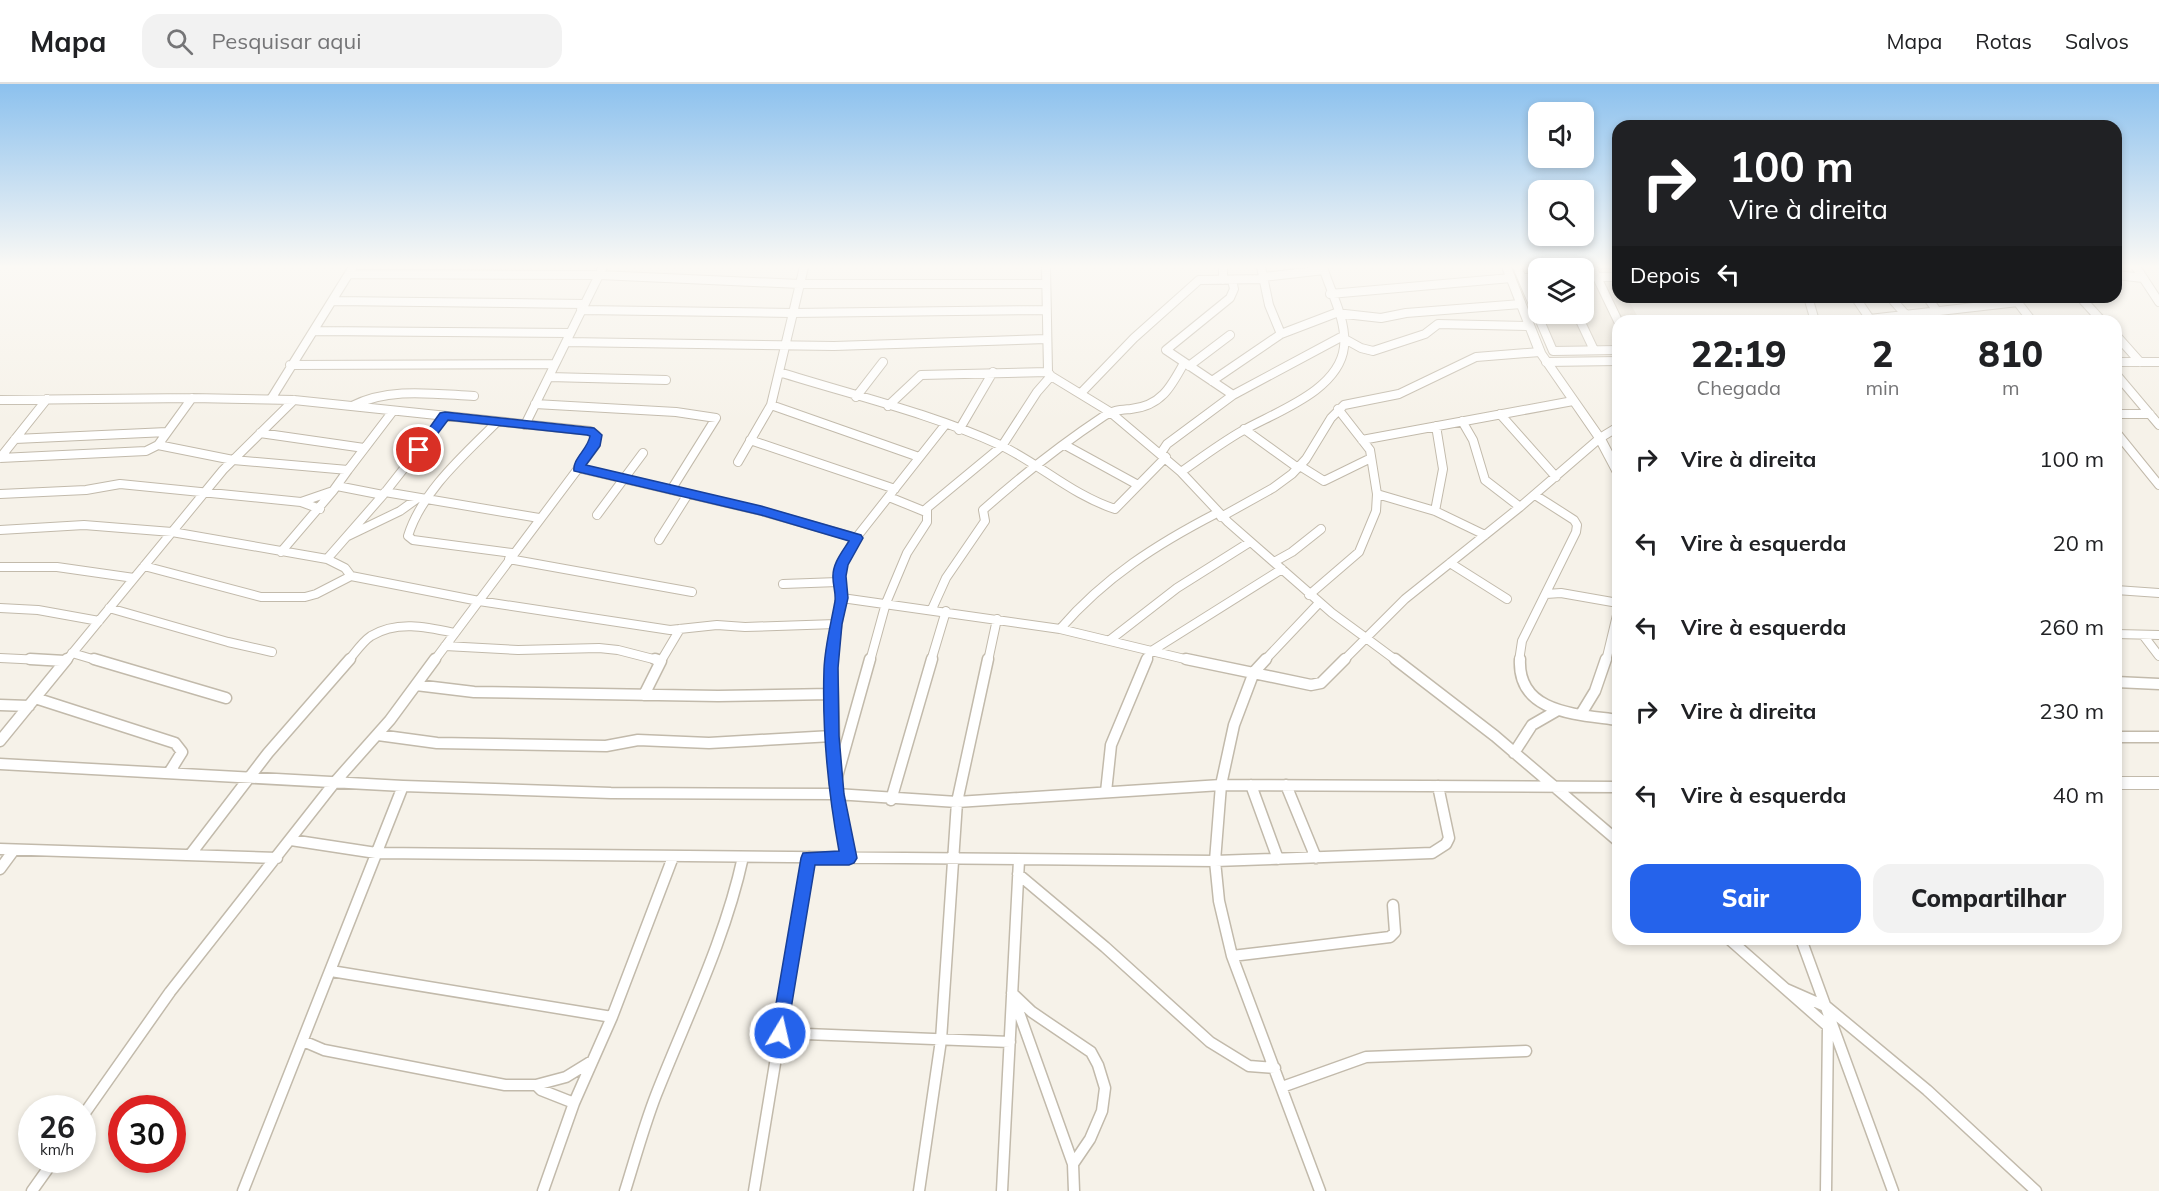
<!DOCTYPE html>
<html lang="pt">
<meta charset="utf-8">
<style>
:root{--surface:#fff;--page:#f2f2f2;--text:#202124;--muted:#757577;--line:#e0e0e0;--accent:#2563eb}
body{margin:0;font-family:Mulish,sans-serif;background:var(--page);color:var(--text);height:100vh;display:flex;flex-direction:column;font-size:22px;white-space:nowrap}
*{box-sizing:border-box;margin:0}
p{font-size:20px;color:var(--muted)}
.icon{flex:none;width:33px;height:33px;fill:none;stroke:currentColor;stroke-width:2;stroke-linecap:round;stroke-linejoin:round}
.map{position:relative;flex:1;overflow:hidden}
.drawer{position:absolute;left:1612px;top:231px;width:510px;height:630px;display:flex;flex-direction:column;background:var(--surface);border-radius:18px;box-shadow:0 3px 9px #0003}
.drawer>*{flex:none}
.hud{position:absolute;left:1612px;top:36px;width:510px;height:183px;border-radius:18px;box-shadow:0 3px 9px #0003;background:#202124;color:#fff;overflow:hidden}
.tools{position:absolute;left:1528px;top:18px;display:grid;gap:12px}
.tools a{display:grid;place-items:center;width:66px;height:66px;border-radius:12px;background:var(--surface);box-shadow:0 3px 9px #0003;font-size:30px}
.speed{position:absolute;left:18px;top:1011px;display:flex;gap:12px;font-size:30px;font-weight:700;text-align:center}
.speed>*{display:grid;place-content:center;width:78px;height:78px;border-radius:50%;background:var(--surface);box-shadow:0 3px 9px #0003;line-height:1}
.speed small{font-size:15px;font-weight:400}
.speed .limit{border:9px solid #d22;background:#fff;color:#111}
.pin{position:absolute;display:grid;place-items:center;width:51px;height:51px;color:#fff;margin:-26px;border:3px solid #fff;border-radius:50%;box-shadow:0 2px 6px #0007}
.me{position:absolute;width:66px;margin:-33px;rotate:9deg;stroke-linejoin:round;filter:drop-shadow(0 0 4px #0008)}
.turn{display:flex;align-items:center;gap:21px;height:126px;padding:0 18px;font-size:27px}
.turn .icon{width:78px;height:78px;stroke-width:2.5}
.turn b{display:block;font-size:42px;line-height:51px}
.then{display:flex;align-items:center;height:57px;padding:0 18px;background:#0003;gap:12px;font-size:22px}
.eta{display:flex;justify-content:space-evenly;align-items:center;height:102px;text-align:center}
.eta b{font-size:36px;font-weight:800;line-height:42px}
.cta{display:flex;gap:12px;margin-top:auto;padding:12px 18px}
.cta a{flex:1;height:69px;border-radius:18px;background:var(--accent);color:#fff;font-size:24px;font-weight:800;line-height:69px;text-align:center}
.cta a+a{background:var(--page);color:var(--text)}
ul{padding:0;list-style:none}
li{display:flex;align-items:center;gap:18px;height:84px;padding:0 18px}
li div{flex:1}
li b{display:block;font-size:22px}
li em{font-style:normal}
header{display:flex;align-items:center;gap:36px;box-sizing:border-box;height:84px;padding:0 30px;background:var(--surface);border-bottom:2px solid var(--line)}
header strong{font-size:28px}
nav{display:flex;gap:33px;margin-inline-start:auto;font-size:21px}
.search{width:420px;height:54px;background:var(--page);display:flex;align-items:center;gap:15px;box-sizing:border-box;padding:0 21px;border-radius:18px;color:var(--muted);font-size:22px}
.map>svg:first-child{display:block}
.residential{fill:#eae4d7;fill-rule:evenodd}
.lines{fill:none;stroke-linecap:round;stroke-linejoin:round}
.minor-far1-casing{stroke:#c2baab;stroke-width:10}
.minor-casing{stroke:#c2baab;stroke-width:13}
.tertiary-casing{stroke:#c2baab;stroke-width:2}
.minor-far1{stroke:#fff;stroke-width:8}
.minor{stroke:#fff;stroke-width:10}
.tertiary{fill:#fff;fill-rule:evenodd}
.route{fill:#2563eb;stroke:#184099;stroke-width:1.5}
</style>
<header>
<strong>Mapa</strong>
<div class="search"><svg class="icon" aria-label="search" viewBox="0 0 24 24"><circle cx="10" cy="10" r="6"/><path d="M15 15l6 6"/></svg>Pesquisar aqui</div>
<nav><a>Mapa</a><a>Rotas</a><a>Salvos</a></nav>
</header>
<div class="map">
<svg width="2159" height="1107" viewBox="0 0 2159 1107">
<rect width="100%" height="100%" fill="#f6f2e9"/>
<path class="residential" d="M1513,183H1611L1618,196V213H1627L1640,237H1618V270H1551ZM1539,184H1584V230H1539Z"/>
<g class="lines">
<g class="minor-far1-casing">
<path id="minor-far1" d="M1223,183V196
M1261,183L1269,221L1281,250
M1323,183C1330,207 1347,236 1344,263C1339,307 1275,328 1242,347C1221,359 1201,374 1181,388L1228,438L1332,529L1366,554L1405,515L1520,423L1600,354L1618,343
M1517,183L1553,267L1618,266
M1592,183L1618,237
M2136,183L2159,218
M349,190L599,191L800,200H1046
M2116,191L2143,194
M1263,193L1324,186
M1584,193H1618
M1522,194H1539
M1232,196L1234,205L1230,214L1166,266L1233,311
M1330,210L1511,194
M1808,213L1815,237
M1855,213L1870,235
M1890,213L1906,231
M1927,213L1937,227
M2080,213L2102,237
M2015,215L2032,237
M334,217L584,220
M581,226L792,229L1046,226
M1577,230L1594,266
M1852,237L2018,218
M314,247L570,249
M2116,251L2140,278
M1343,254L1361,264L1373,267L1425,250L1438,240L1529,242
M566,258L834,262L1046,255
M1546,278L1618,277
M2116,278H2159
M290,281L555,280
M1189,282L1230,251
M779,288C852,311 930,329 1000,361C1040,380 1072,411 1115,425L1166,373
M2116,290L2159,341
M1051,292L1110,328L1181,388
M549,293L666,296
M1212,297L1281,250L1336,229L1381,234L1406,229L1521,220
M1081,309L1134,254L1199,196L1263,195
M856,313L883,278
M271,315L353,183
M0,316L192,314L294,316L590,347L596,351L595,362L434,577
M535,320L676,328L716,334L671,406
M771,321L919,373
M352,322C389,303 434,310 474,312
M888,322L921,291L1048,288
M1500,330L1556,393
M2116,330H2150
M1462,337L1473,356L1485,396L1520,423
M497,338C464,371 422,407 408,452L413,456L512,469
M525,341L603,183
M1244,345L1298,384
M959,346L993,288
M2116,348L2159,401
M260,349L364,364
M15,355L167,348
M750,356L895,405
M1362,356L1573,317
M158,361L233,376L348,386L333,407L301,418
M1065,361L1138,401
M1161,369L1167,360L1233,311L1343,252
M0,374L146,367L158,361L192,314
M0,374L47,315
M738,378L771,321L804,183
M1300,382L1324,397L1371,374
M578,384L761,427L856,454
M348,386L393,327
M337,402L383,411
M385,408L539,434
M0,410L86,406L120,400L301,418L320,425
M1377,410L1435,427L1485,451
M889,413L926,428
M1435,427L1443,385L1436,342
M597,431L643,369
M1221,433L1273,404L1292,390L1306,375L1331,334L1344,321L1399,310L1476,273L1540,268
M0,446L84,441L172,448L327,475L345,484L351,492
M348,452L400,427L418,414
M659,456L688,410
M281,468L333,407
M327,475L383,411L445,332
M509,475L692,508
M1274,478L1292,468L1321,445
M1450,479L1507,515
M144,482L261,513H305L316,510L351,492L479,517L670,546L717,541L745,543L836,540
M0,483H57L134,494
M783,500L838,498
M2116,506L2159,509
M1546,510L1561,509L1618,519
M1309,511L1359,468L1376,427L1377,410L1370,366L1338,325
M842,514L1060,545L1193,577
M0,524L38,526L99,537
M109,524L228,558L272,568
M932,525L946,494L985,437L983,426C1021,392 1062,360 1104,332C1113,326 1121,326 1131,325C1161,322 1171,303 1184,279
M1060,545C1105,493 1157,460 1217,429
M2116,550L2159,551
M2143,551L2159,572
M1110,556L1177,504L1250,458
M445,562L518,566L599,564L618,566L661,577
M72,569L99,577
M0,574L62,577
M66,577L223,386L294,316
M348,577C355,569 362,558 371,552C397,536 427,543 455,549
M661,577L680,545
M832,577L842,514L838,498L842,481L856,454L945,341
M870,577L886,519L907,469L927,438V424L1002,362L1037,308L1051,292L1048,288L1046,183
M931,577L946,527
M988,577L997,535
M1146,577L1150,568L1282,485
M1264,577L1319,519
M1343,577L1366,554L1397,577
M1519,577L1522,557L1576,448L1577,441L1574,436L1535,411
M1606,577L1618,527"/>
</g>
<g class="minor-casing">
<path id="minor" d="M30,575L65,577
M94,575L226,614
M832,575L835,692
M1186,575L1311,601L1321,599L1345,575
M1266,575L1254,588L1234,641L1221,701L1215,777L1219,817L1232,872L1320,1107
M1395,575L1495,652L1618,757
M1520,575C1517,630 1578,630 1618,636
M2116,598L2159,600
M416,601L474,608L718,612L831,610
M644,611L661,577L655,575
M35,614L175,659L182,668L169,689
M0,621L29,622
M1581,630L1595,607L1606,575
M378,651L437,659L606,662L638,656L709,659L832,652
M2116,653H2159
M0,657L67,575
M1514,669L1532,641L1558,626
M0,680L403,702L611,709L836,710L957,718L1221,701L1618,703
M835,700L870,575
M1251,701L1278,775
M1286,701L1316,774
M836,706L849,774
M1106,708L1111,661L1147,575
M891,716L932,575
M291,756L376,769L1215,777L1432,769L1446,760L1449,754L1438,702
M0,765L277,774
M190,771L268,669L350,575
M0,785L14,766
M1018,790L1105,863L1210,958L1249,982L1275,984
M1729,855L1831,945
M1801,855L1893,1107
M1232,872L1390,853L1395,848L1393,821
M331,887L612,933
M1786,905L1827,923L1927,1006L2036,1107
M1012,909L1032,928L1091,968L1098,981L1105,1004L1102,1027L1090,1055L1073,1080Z
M780,949L1010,958
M303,957L324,966L505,1001H536L566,993L592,977
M536,1001L541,1006L574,1019
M1282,1003L1366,973L1526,967
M82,1033L170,908L335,698L390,636L435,575
M1073,1080L1074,1107
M32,1107L54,1076
M243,1107L403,702
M543,1107L574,1019L612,933L673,773
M625,1107C635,1075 644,1042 656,1011C687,932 725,856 743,773
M754,1107L809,773
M919,1107L941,956L957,718L988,575
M1002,1107L1019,776
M1826,1107L1828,941"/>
</g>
<g class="tertiary-casing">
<path id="tertiary" d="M1502,183H1511L1545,268L1605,354L1618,379V392L1614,391L1595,355L1535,268Z
M2116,693H2159V705H2116Z"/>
</g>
<use href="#minor-far1" class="minor-far1"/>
<use href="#minor" class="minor"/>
<use href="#tertiary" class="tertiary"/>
</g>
<linearGradient id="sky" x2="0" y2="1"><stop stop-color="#8cc1ee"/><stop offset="0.54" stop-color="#fbf9f5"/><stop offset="1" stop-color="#fbf9f5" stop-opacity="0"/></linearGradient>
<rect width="2159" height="338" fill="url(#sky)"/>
<path class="route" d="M445,328L594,344L602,351L600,362L586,381L761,422L861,451L863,454L848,481L846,492L848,514L842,540L838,584L839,652L844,710L857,774L854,779L849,781H815L786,955L780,957L774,955L771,949L801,774L803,769L839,767C828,707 822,646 824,585C825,561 831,540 835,517C836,509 833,502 833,494C832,480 842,468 849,457L761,431L574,387C572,375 588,365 590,352L587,351L448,336L423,369H415V364L440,329Z"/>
</svg>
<div class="tools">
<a><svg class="icon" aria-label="sound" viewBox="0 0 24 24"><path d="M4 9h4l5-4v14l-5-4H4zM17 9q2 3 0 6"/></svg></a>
<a><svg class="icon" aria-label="search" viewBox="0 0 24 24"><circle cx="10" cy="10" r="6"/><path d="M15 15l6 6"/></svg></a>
<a><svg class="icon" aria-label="layers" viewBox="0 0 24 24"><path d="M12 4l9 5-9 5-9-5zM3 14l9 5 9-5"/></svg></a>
</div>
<div class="speed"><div>26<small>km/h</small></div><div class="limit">30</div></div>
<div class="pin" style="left:419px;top:366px;background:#d93025"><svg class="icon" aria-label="arrive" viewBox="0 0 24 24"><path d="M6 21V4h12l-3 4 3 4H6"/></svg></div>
<svg class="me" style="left:780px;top:949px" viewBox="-20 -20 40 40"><circle r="17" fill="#2563eb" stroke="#fff" stroke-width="3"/><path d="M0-11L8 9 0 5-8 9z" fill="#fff"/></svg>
<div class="hud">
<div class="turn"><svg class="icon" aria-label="right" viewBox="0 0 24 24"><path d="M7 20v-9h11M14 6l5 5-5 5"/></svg><div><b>100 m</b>Vire à direita</div></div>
<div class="then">Depois<svg class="icon" aria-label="left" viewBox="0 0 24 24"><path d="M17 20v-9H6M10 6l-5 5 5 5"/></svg></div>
</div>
<section class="drawer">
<div class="eta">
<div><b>22:19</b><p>Chegada</p></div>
<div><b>2</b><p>min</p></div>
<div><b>810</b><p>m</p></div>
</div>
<ul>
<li><svg class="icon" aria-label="right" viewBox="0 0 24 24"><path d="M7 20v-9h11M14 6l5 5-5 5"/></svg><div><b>Vire à direita</b></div><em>100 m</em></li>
<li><svg class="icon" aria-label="left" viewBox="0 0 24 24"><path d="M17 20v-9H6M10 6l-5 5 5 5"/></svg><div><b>Vire à esquerda</b></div><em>20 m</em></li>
<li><svg class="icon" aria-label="left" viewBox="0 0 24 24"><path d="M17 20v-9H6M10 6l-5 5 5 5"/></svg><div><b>Vire à esquerda</b></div><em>260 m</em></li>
<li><svg class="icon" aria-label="right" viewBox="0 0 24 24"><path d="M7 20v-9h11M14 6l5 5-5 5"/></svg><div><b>Vire à direita</b></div><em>230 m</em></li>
<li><svg class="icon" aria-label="left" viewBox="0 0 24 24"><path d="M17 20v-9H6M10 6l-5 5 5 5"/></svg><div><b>Vire à esquerda</b></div><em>40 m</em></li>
</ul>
<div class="cta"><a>Sair</a><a>Compartilhar</a></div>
</section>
</div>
